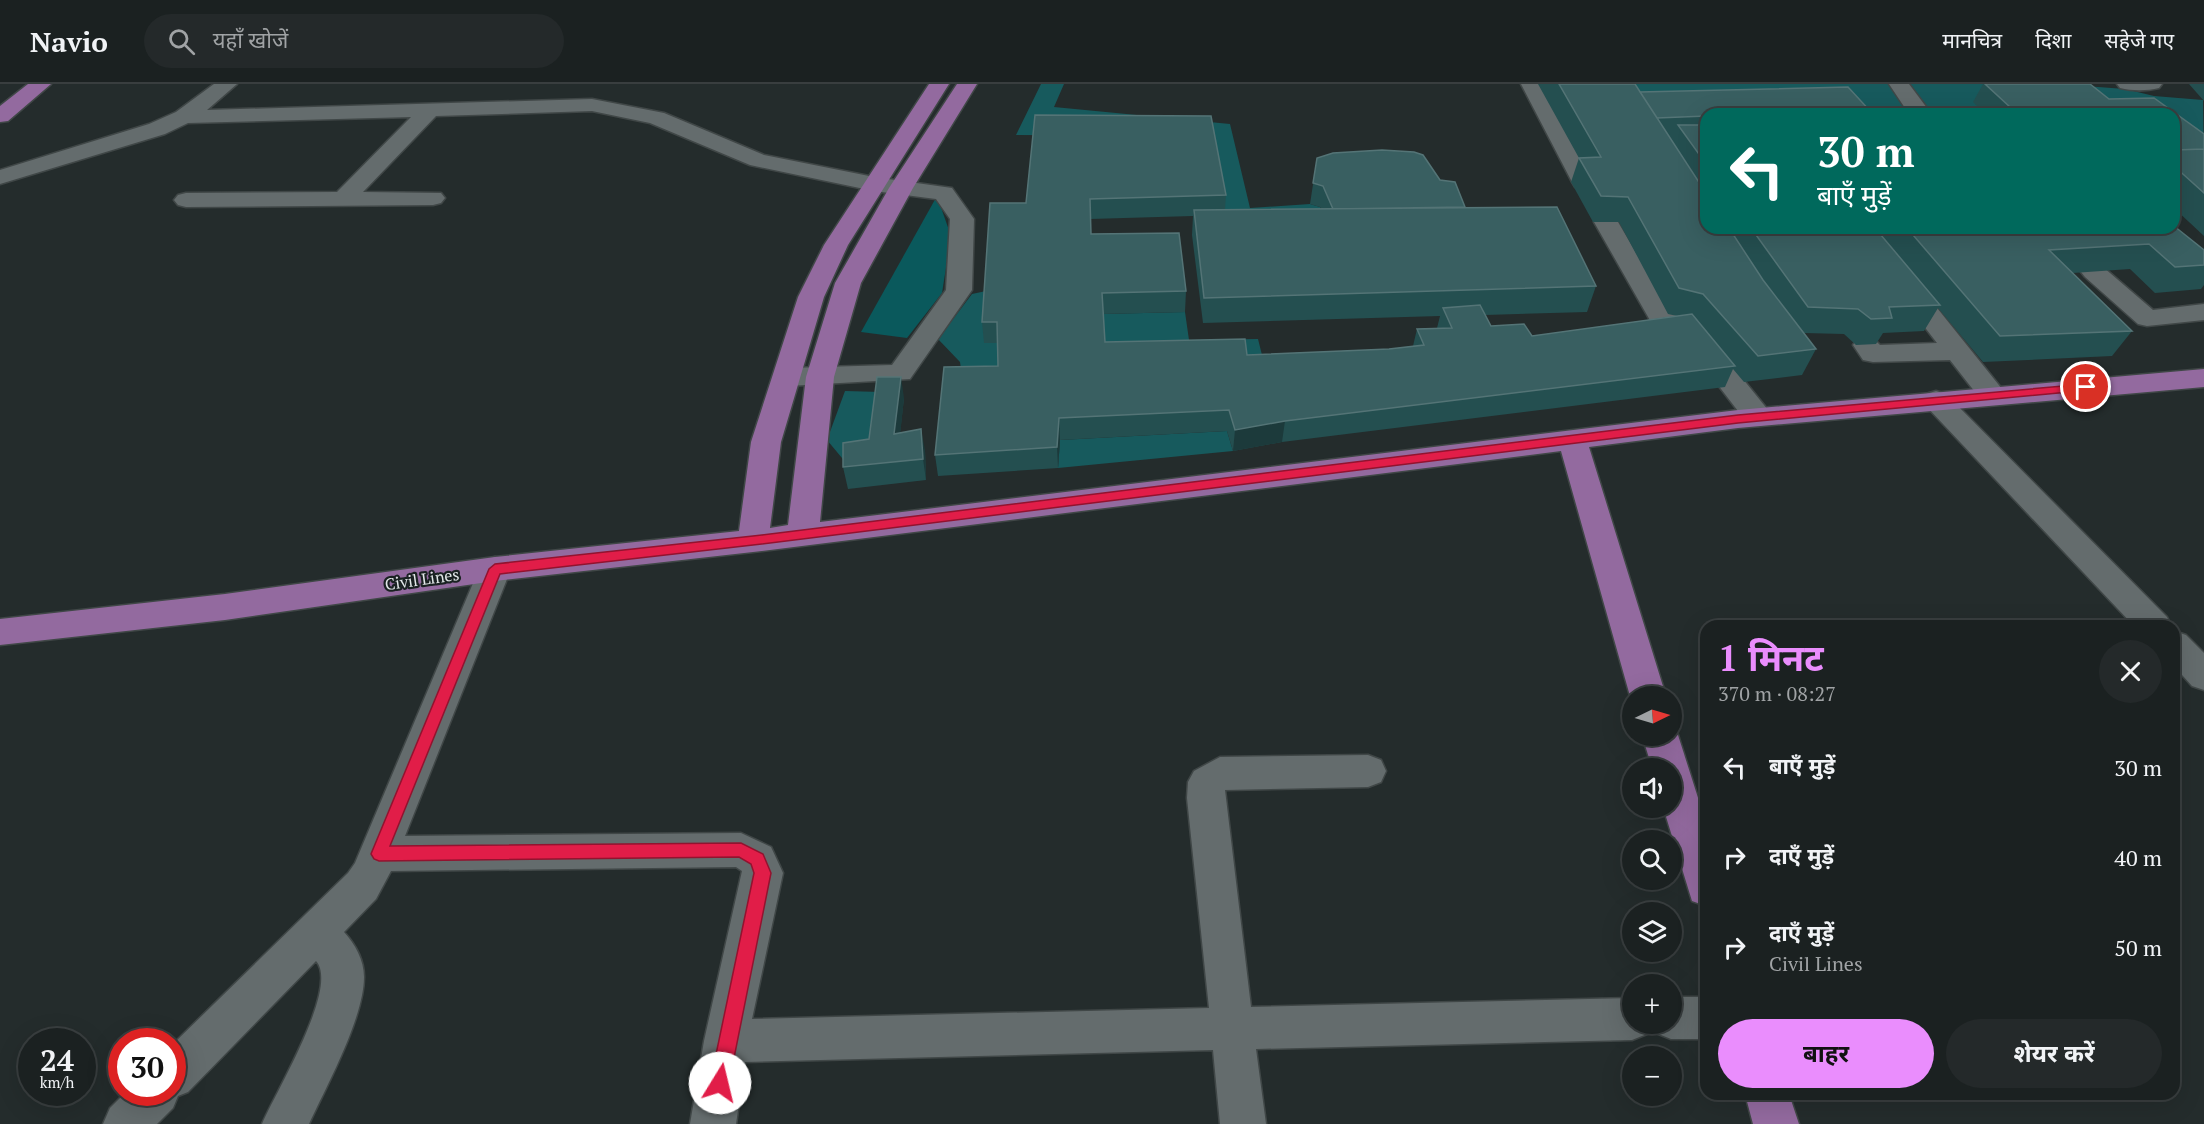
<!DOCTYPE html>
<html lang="hi">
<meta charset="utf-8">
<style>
:root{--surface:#1b2121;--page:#24292a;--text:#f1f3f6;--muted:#a0a3a5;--line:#393e3f;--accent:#ea8dfd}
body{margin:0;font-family:"PT Serif","Noto Sans Devanagari",serif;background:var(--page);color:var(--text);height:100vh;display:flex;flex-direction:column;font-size:22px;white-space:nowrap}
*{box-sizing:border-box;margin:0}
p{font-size:20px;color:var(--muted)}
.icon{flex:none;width:33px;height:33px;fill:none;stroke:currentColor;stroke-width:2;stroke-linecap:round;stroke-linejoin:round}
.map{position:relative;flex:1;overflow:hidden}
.panel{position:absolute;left:1700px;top:536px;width:480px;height:480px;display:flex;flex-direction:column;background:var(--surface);border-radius:18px;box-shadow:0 6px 24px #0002,0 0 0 2px var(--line)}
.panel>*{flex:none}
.banner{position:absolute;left:1700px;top:24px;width:480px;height:126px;border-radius:18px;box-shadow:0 6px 24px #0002,0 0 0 2px var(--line);background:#00695c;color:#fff;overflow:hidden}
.needle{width:39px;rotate:85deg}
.tools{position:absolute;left:1622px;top:602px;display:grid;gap:12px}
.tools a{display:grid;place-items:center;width:60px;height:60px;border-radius:50%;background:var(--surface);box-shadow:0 6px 24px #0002,0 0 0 2px var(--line);font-size:30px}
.speed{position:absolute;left:18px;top:944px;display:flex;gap:12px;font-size:30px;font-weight:700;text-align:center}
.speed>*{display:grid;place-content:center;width:78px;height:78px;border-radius:50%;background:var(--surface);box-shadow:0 6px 24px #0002,0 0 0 2px var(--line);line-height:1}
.speed small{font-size:15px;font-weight:400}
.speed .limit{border:9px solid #d22;background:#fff;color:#111}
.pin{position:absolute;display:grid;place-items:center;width:51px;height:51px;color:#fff;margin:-26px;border:3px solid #fff;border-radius:50%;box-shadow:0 2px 6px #0007}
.me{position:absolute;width:66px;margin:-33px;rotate:9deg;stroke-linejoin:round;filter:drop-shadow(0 0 4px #0008)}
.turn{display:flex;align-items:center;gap:21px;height:126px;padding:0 18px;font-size:27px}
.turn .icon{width:78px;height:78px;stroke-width:2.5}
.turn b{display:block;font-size:42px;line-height:51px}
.round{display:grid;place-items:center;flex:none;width:63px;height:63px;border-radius:32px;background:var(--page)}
.head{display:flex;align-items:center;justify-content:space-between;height:102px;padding:0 18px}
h1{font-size:36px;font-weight:700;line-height:45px;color:var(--accent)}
.button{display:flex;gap:12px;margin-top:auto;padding:12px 18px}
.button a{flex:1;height:69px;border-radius:36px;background:var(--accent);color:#111;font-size:24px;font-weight:700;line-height:69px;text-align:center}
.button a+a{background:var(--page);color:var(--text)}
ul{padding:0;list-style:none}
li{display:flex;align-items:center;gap:18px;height:90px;padding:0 18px}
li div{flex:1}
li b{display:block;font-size:22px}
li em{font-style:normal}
header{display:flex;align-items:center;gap:36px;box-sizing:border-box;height:84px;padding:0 30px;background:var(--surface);border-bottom:2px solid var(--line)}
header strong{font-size:28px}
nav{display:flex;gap:33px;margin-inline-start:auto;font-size:21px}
.search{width:420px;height:54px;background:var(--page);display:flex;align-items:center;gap:15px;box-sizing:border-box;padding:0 21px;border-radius:33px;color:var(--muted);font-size:22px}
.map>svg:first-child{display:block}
.green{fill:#0a595c}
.forest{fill:#175a5d}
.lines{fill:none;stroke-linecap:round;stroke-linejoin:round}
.minor-casing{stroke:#404747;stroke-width:3}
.major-casing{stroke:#404747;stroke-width:3}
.minor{fill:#646c6d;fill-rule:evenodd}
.major{fill:#936a9f;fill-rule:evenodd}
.wall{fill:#244f50;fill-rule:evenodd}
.shaded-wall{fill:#1c3a3b}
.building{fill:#395f61;stroke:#547476;stroke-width:1.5}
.route{fill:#e11d48;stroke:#92132f;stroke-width:1.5}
.labels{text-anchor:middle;stroke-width:4.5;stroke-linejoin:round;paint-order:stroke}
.street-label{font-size:16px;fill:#e3e8e9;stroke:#1a2222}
</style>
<header>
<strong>Navio</strong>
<div class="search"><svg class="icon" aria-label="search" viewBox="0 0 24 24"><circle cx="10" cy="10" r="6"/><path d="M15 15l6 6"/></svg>यहाँ खोजें</div>
<nav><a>मानचित्र</a><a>दिशा</a><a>सहेजे गए</a></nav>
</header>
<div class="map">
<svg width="2204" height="1040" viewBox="0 0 2204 1040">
<rect width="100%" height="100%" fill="#242c2c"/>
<path class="green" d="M937,112L951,152L942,209L907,254L861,248Z"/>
<path class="forest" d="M1041,0H1064L1054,23L1230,40L1250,124L1310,120L1320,123L1331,150L1229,151L1209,52L1016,51Z
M1612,0H1892L1908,22L1904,30L1627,28Z
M1906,0H2058L2125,5L2154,12L2203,16L2204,79L2174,30L1974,18L1985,30H1930Z
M986,207L999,259L1000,303L962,291L960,278L938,255L972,210Z
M1185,228L1189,256L1258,255L1267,291L1105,279L1102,230Z
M845,307L881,308L873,376L847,380L827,356Z
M1227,347L1233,367L1058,384L1060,356Z"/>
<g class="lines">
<g class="minor-casing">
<path id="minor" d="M214,0H237L207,26L592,15L664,29L764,71L874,93L952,104L974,135L972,206L910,295L788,302L778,299L774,293L778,287L788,284L892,281L946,206L950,135L936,115L874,107L750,81L650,39L592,27L436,32L363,108L441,109L445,114L441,119L433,121L186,123L178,121L174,116L178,111L186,109L337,108L411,33L188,39L165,50L0,100V86L149,40L176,28Z
M1521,0H1541L1594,98L1591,103H1575L1572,98Z
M1889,0H1909L1927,24L1923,30H1901L1905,24Z
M2117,0H2162L2159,4C2147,7 2132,7 2120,4Z
M1606,131L1614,133L1618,138L1670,227L1696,237L1768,326L1772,333L1768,340L1758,342L1748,340L1678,249L1651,238L1594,138L1598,133Z
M1848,144H1873L2002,305L2006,311L2002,317L1992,320L1982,317L1950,276L1873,278L1863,276L1853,261L1857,255C1867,253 1873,253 1880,261L1937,259Z
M2094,180L2103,183L2153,226L2204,220V236L2147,242L2138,240L2085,193L2081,188L2085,183Z
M1936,307L1946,310L2167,533L2171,542H2134L1926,322L1922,316L1926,310Z
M495,473L506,477L511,485L405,752L741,749L771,763L783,789L752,935L1209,924L1187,714L1188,698L1194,687L1220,673L1368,671L1381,676L1386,687L1381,698L1368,703L1225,706L1251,923L1632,914V939H1671V913H1706V955H1671L1656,949L1652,939L1647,950L1632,956L1256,965L1266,1040H1220L1213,966L745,978L736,1040H690L704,957L742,787L736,783L391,787L376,815L344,848C355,860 364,876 364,893C364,934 326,1003 309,1040H262C275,1009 340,903 316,877L188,1008L178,1012L173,1024L157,1040H103L110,1024L126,1008H172V961L348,789L355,779L479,485L484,477Z
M2174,547L2186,551L2204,569V606L2192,602L2174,582Z"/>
</g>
<g class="major-casing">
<path id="major" d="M28,0H51L8,37L0,38V22Z
M929,0H949L848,161L824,213L781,358L770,444L788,441L806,293L835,199L889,104L957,0H977L913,104L861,199L834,293L820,438L1738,326L2204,285V303L1738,344L1589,363L1666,612H1632V615L1630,612L1561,367L753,468L495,497L225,536L0,561V535L225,510L495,473L739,447L751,358L798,213L824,161Z
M1671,640L1678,651L1706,739V822L1692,817L1663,723H1671V684H1652L1642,651H1671Z
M1745,1010H1789L1799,1040H1753Z"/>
</g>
<use href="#minor" class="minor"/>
<use href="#major" class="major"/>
</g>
<path class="wall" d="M1538,0H1635L1640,8L1872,29V30H1706V144H2174L2204,166V201L2201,205L2155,209L2130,185L2073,189L2132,247L2112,272L1983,278L1938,224L1924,247L1883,249L1876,260L1856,261L1844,250L1804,249L1816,265L1802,291L1744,298L1733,285L1725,303L1282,358L1233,367L1227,347L1060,356L1058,384L938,392L935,371L998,282V259H984L982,238L1026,119L1035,31L1226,111L1225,126L1321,125L1320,123L1310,120L1317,74L1440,96L1465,123L1596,202L1587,228L1485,231L1491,242L1532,252L1677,232L1668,230L1619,138H1593L1571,98L1579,74ZM1193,132L1192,151L1203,239L1440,232L1437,244L1417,245L1413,262L1389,265L1247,271L1105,258L1103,230L1185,228L1186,207L1091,150L1090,135Z
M1983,0H2090L2109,15L2154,14L2204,50V152L2174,124V30H1985L1973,18Z
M2189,0H2204V17Z
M904,314L900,349L925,366L926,396L848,405L843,383Z"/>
<path class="shaded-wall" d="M901,293L904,314L898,371L894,350Z
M1059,334L1060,356L1058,384L1057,363Z
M1285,337L1282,358L1233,367L1235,346Z
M921,345L925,366L926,396L923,375Z"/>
<path class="building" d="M1559,0H1635L1706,109V144H1729L1763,196L1816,265L1758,272L1703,210L1679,204L1628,113L1601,112L1579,74L1601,73Z
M1985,0H2090L2109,15L2154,14L2204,50V65L2174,66V30H2006L1998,24H2011Z
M1848,3L1872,29L1815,30H1706V32L1657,34L1640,8Z
M1035,31L1211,32L1226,111L1090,115L1091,150L1179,149L1186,207L1102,209L1105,258L1245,255L1247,271L1389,265L1424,261L1417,245L1452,244L1443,224L1480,221L1491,242L1524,240L1532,252L1692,230L1735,282L1285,337L1235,346L1229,326L1059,334L1057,363L935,371L944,283L998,282L997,238H982L990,119H1026Z
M1678,41H1706V80Z
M2204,65V109L2174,82V66Z
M1382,66L1414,68L1423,71L1440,96L1455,98L1465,123L1333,125L1323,102L1313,99L1317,74L1333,69Z
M1557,123L1596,202L1204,214L1194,126Z
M2174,142L2204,166V181L2175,183L2149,160L2049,166L2132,247L2000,252L1907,144H2174Z
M1751,144H1875L1940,221L1889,223L1892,234L1871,235L1858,225L1808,223Z
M877,293H901L894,350L921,345L923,375L843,383V359L869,355Z"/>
<path class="route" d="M2086,300L2092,303L2090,306L1738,339L753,461L500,490L390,762L741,759L763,770L771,789L729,999L726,1005L720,1008L713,1005L710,999L754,789L751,780L739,773L379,777L374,775L371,770L489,485L495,480L753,452L1738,331Z"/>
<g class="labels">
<g class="street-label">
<text transform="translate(422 495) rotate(-8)" y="6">Civil Lines</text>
</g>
</g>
</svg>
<div class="tools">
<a><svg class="needle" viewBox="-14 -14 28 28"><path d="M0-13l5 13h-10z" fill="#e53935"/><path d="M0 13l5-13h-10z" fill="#a0a3a5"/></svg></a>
<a><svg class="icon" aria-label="sound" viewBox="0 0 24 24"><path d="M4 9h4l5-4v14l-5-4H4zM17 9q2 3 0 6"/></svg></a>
<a><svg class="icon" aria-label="search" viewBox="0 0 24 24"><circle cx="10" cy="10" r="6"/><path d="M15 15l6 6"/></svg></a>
<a><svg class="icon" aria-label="layers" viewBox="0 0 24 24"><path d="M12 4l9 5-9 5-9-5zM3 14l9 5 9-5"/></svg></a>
<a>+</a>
<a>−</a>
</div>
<div class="speed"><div>24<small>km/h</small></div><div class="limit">30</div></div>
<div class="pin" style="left:2086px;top:303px;background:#d93025"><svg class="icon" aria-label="arrive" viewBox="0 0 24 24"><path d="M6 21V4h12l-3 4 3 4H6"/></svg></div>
<svg class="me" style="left:720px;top:999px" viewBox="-20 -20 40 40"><circle r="19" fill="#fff"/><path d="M0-13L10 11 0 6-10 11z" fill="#e11d48"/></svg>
<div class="banner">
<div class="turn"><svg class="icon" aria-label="left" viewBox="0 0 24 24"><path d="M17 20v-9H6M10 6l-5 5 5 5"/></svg><div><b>30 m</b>बाएँ मुड़ें</div></div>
</div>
<section class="panel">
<div class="head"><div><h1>1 मिनट</h1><p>370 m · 08:27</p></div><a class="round"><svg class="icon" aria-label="close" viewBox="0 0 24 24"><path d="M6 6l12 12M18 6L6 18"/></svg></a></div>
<ul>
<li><svg class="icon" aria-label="left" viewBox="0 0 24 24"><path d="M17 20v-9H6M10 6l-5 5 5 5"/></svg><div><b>बाएँ मुड़ें</b></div><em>30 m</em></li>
<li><svg class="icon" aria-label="right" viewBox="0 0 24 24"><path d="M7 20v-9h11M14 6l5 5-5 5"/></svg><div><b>दाएँ मुड़ें</b></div><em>40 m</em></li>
<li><svg class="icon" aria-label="right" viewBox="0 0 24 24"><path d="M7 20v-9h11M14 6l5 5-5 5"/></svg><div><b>दाएँ मुड़ें</b><p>Civil Lines</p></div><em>50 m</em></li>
</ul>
<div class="button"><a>बाहर</a><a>शेयर करें</a></div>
</section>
</div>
